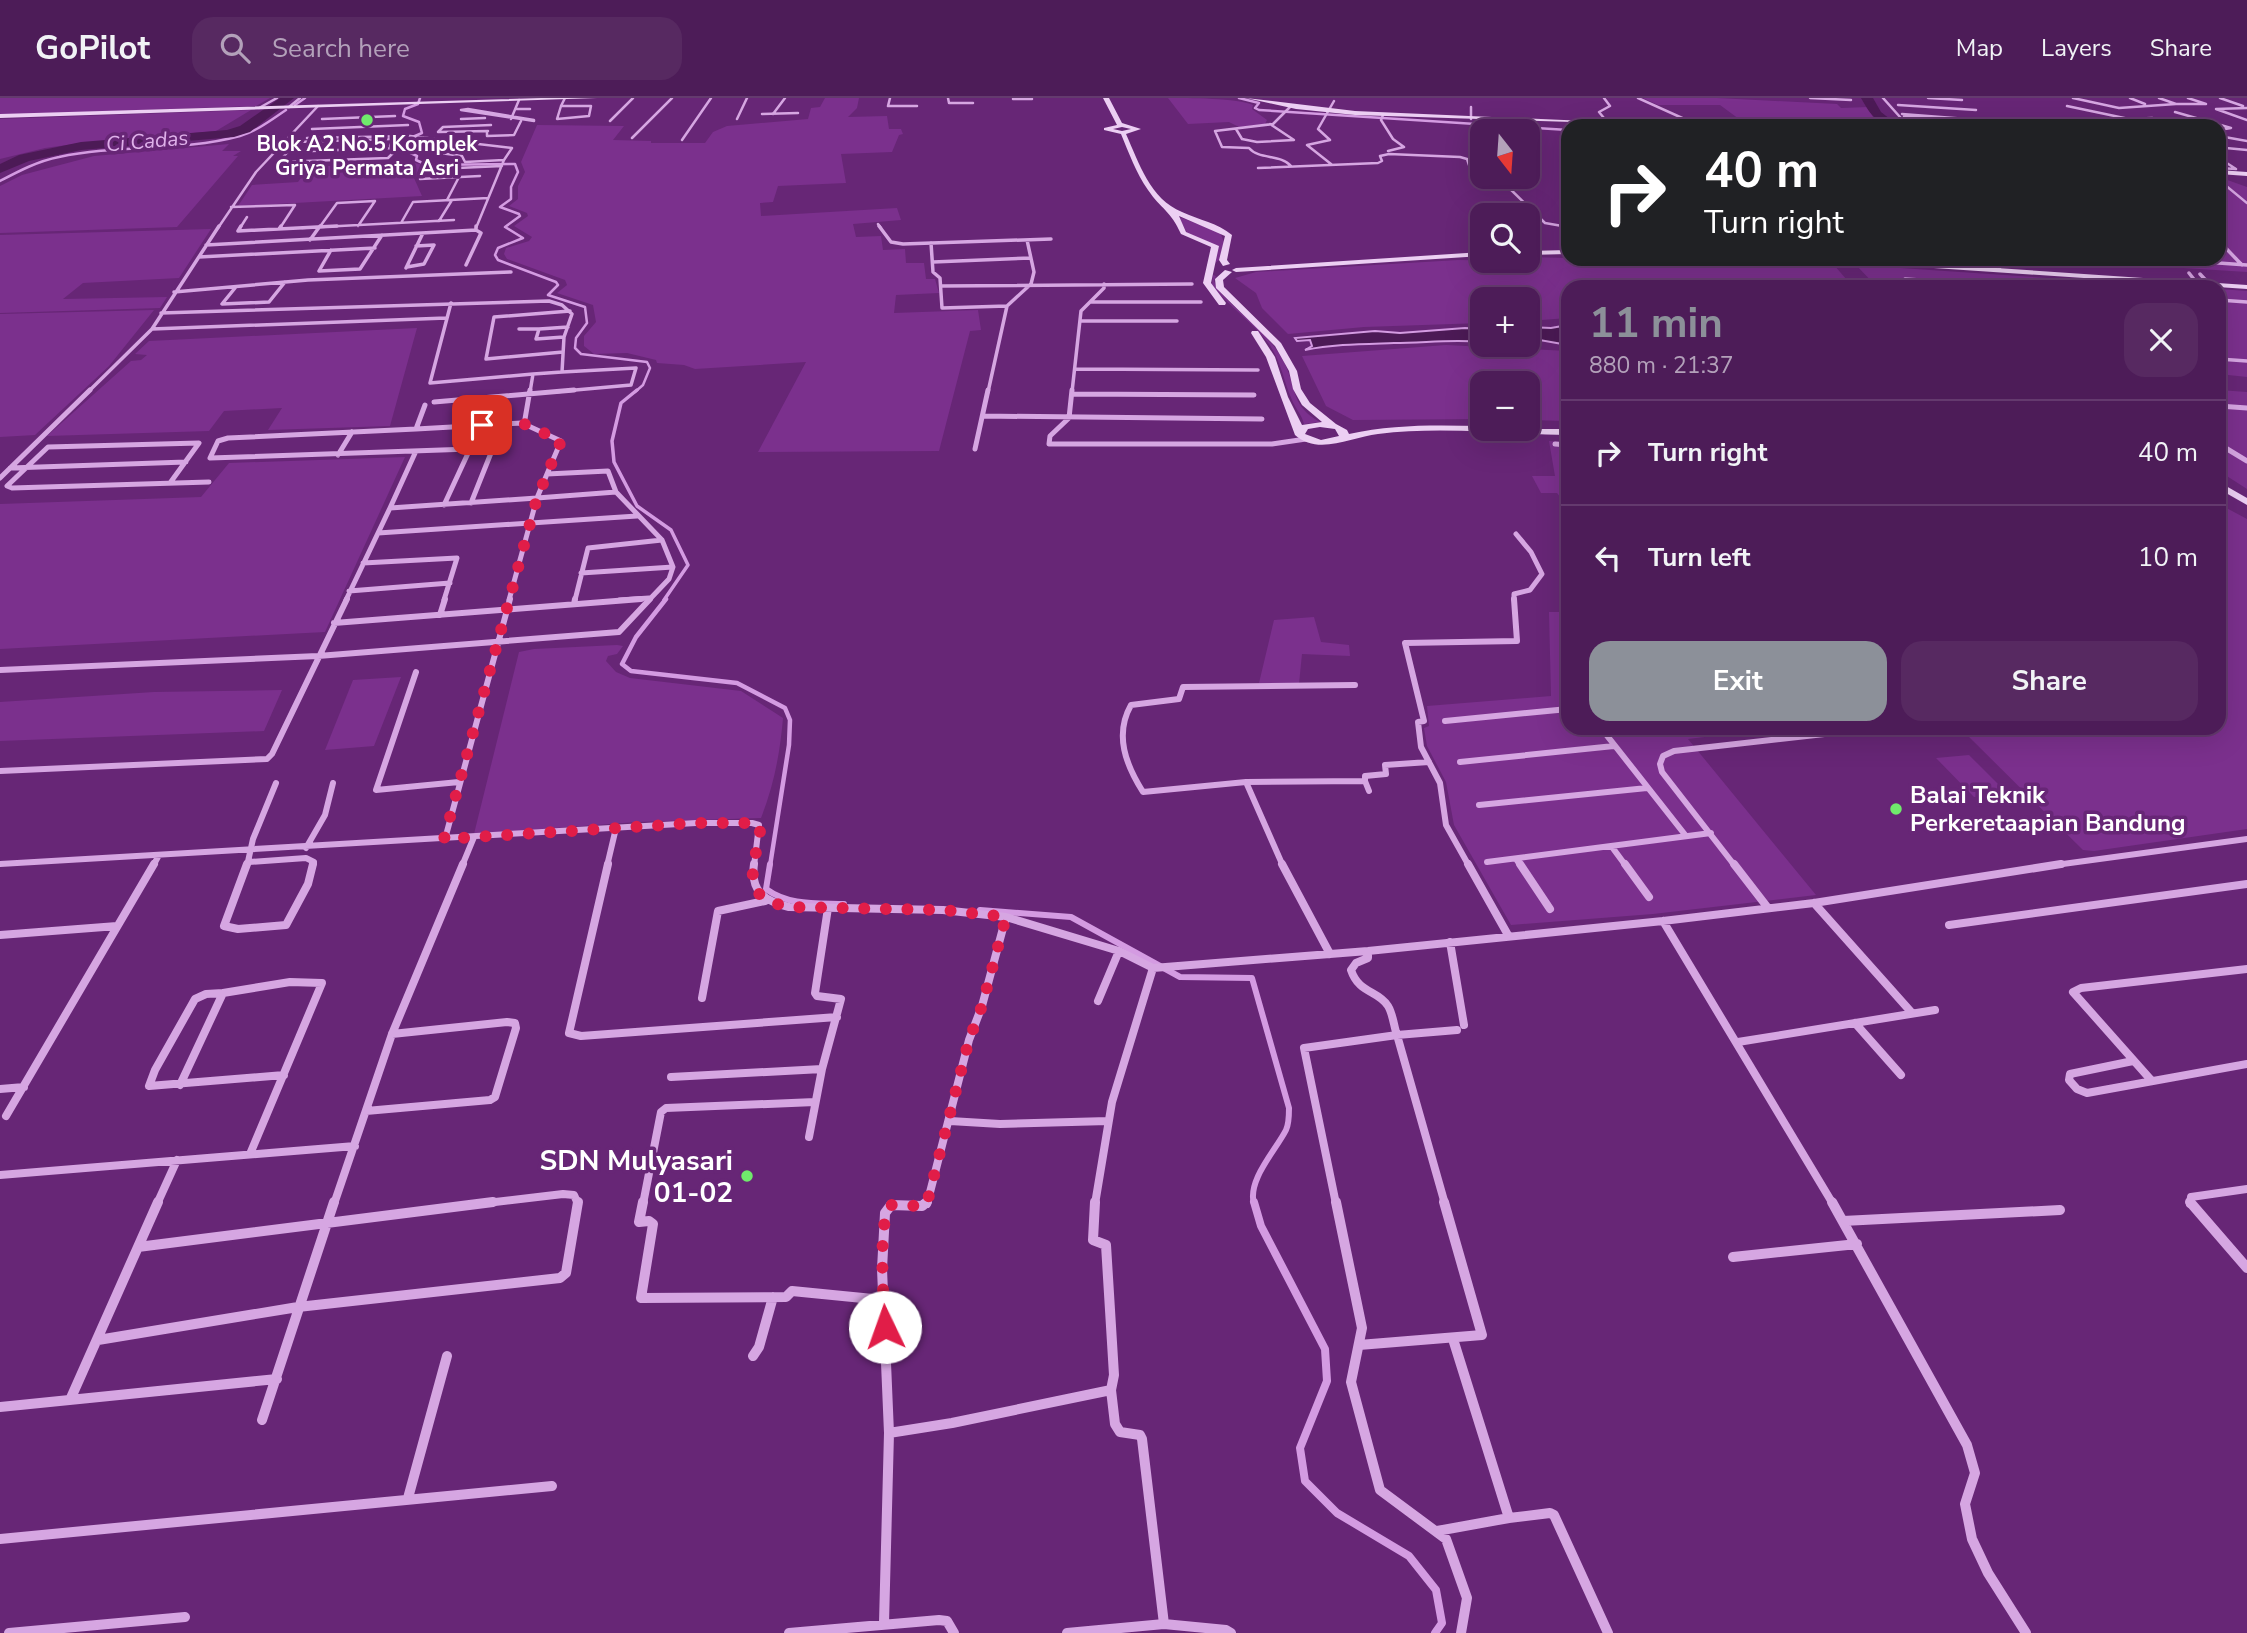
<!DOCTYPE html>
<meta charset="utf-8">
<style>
:root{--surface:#4d1c58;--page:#572961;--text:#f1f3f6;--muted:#b3a1ba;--line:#643a6e;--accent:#8c9099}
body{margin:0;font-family:"Nunito Sans",sans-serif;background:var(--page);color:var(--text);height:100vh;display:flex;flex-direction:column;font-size:26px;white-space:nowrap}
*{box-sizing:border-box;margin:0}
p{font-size:23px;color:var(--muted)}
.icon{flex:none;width:38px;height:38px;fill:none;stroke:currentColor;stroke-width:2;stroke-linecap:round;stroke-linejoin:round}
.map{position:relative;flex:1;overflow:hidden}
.side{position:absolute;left:1561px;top:182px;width:665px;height:455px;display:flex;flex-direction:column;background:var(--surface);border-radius:21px;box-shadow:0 7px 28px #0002,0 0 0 2px var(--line)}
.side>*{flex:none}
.guide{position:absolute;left:1561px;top:21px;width:665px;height:147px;border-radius:21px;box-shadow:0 7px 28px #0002,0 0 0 2px var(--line);background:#202124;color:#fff;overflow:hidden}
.needle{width:46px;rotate:163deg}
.buttons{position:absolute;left:1470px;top:21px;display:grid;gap:14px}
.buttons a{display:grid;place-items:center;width:70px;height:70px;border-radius:14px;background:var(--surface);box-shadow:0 7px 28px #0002,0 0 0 2px var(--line);font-size:35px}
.pin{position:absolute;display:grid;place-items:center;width:60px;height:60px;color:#fff;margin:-30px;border-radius:14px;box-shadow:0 4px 10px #0006}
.me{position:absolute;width:77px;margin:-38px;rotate:357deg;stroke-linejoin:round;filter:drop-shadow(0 0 5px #0008)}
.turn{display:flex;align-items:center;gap:24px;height:147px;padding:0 28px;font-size:32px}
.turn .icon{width:91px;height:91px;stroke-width:2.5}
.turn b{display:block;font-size:49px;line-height:60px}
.round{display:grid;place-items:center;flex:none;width:74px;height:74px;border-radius:21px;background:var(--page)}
.summary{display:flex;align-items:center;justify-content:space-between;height:119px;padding:0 28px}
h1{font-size:42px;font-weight:700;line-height:52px;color:var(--accent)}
.primary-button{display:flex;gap:14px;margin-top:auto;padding:14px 28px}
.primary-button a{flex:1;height:80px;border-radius:21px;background:var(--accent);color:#fff;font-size:28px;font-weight:700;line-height:80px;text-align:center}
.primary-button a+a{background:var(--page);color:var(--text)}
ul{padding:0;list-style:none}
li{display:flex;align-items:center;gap:21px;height:105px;padding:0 28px;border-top:2px solid var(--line)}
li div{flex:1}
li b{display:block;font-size:26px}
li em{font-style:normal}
header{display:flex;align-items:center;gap:42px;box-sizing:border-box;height:98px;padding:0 35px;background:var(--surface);border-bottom:2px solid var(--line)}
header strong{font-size:33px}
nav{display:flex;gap:38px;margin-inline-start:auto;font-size:24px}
.search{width:490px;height:63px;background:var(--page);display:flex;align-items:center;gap:18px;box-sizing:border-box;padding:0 24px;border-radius:21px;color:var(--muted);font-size:26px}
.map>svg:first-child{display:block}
.green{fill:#7b308d}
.water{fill:#4c1a56;stroke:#d49be2;stroke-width:2}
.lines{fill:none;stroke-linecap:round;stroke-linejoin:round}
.stream-far4{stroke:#d49be2;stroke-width:2.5}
.stream-far3{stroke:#d49be2;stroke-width:3.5}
.stream-far2{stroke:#d49be2;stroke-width:4.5}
.stream-far1{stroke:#d49be2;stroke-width:6}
.stream{stroke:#d49be2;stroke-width:8}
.river{fill:#4c1a56;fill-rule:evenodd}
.street-far5{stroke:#d6a6e2;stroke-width:2.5}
.street-far4{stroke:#d6a6e2;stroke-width:3.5}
.street-far3{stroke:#d6a6e2;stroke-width:5}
.street-far2{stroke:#d6a6e2;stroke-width:6}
.street-far1{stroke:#d6a6e2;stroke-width:8}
.street{stroke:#d6a6e2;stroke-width:10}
.secondary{fill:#eccff3;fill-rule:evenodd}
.route{stroke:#e11d48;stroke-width:12;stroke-dasharray:0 21.6}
.poi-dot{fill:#70ea6c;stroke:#672676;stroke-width:2.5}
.labels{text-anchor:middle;stroke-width:7;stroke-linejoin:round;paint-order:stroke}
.far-water-label{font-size:21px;font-style:italic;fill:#dfb1ea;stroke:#672676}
.far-poi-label{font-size:21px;font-weight:bold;fill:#fff;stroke:#672676}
.poi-label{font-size:24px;font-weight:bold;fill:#fff;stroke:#672676;text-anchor:start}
.near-poi-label{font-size:28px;font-weight:bold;fill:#fff;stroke:#672676;text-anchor:end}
</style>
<header>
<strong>GoPilot</strong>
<div class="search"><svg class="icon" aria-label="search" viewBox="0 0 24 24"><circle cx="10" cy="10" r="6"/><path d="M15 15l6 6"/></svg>Search here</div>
<nav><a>Map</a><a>Layers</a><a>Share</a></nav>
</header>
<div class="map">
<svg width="2247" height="1535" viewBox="0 0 2247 1535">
<rect width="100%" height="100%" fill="#672676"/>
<path class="green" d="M0,0H270L256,8L0,17Z
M825,0H859L857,10L848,19L887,18L889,31H901L903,36L899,37L892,54L841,56L846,85L778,88L773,104L760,105L761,118L897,110L901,122L853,126L856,139L881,138L883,152L905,151L906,165H924L926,181H935L939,195L896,197L894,215L978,212L981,232L970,233L939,353L758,354L806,264L695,271L684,267L657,265L656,262L627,255L594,256L584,248V238L596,224L593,207L557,195L567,187L565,182L507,161L504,156L506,150L529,143L532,139L514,128L528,118L527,115L509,108L518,101V88L525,74L521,64L537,27L624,28L613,42L651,43V45H705L713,34L727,28L808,21L811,10L820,9Z
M1168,0C1188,0 1238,0 1253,7L1252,11L1267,22L1265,26L1239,29L1229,24L1188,26Z
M1643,0H1717L1837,6L1841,10L1868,9L1873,19L1853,20L1856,25L1755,24L1739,21L1720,7H1658Z
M251,12L216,33L81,45L45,50L0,61V21Z
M229,46L222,53H241L233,58H238L177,129L0,135V88L22,77L94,58Z
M411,64L432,69L414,80L422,98L238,108L252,87L298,84L309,69Z
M2219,79L2247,89V174L2088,164L2086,161H2219Z
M1179,119L1220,134L1224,144L1219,162L1215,165L1218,148L1187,135Z
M211,131L179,180L83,185L63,201L167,199L160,210L0,215V137Z
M1528,159L1834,167L1853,189H1568V220L1528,223V201H1482V225L1364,229L1288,236L1262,210L1256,195L1235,180L1256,174L1458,162L1528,163Z
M1856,167L2182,189H1877Z
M1213,177L1216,178L1214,183L1219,193C1241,218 1270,235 1285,266C1297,292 1291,308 1320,324L1304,326C1302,317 1295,310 1292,302C1283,282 1282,265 1269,246C1253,224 1229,209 1212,187Z
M2219,191L2247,193V279L2219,276Z
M154,212L109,268L35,337L0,339V216Z
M417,230L390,328L268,332L282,310L224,313L209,333L47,338L131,263L141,262L147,257L135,256L149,243Z
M1446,247L1568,253V323L1528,322V285H1482V321L1353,322L1326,308L1302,258Z
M2219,292L2247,294V391L2219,373Z
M1549,343L1568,344V409L1557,395H1541L1532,378H1555Z
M405,359L325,534L0,551V406L201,399L229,365Z
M2219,406L2247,421V731L2094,753L2083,752L1960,630H2219Z
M1568,505V630H1779L1688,641L1816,797L1653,816L1511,827L1454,727L1446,684L1427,648L1424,630L1429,628L1427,608L1551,598L1549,514H1565Z
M1314,519L1321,544L1349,547L1350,558L1302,556L1299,586L1259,585L1274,522Z
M617,547L623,548L617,556L608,558L606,563L616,574L630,580L741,593L783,620C780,655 774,687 761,720L637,724L474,736L519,554L534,551Z
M401,579L374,648L325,652L353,582Z
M282,592L264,633L0,643V604L154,594Z
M1969,657L2008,696L1974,699L1936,660Z"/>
<path class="water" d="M1568,227V247L1528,240V229L1551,230Z
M1465,230L1482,231V244C1452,241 1424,245 1394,245C1364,246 1334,246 1305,252L1312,248L1310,242L1297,243L1295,240L1375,233L1400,235Z"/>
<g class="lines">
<path class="stream-far4" d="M420,0L418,6L405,11L403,18L419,24L422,35L401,44L398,49L417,58L416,62L427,67L515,66L518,74L511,89V101L500,109L519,116L520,118L505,129L523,140L498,150L495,157L498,162L556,184L558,187L548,197L585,209L587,225L576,240L575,250L581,256L647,264L650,270L643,287L635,294
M1239,0L1259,5L1255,10L1259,12L1568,32
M295,7L305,0
M0,83C19,73 38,63 59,59C118,46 181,54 240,38C257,33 271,22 286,12"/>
<path class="stream-far3" d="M637,292L621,305L612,343L614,364L637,408L671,432L688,467L664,502"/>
<path class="stream-far2" d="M666,501L636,539L622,566L631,573L737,585L785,610L790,622L789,647L770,768"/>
<path class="stream-far1" d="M770,766L766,791C789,808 817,805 844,806
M980,812L1071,819L1180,879L1252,880L1289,1010C1289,1017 1289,1026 1286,1032C1276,1052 1247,1082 1254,1106"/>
<path class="stream" d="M1254,1104L1261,1128L1325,1251L1327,1283L1300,1350L1305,1383L1337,1415L1409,1458L1436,1492L1442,1525L1435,1535"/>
<path class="river" d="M280,0H294L250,34L234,39L81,52L29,63L0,75V66L19,57L81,44L227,32L240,28Z
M1861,0H1873L1881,14L1899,28C1878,28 1871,18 1861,0Z"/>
<path class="street-far5" d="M890,0L888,8H917
M948,0L949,5H973
M1604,0L1610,8L1599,14L1608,25
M1638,0L1700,28
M1810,0L1851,2
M1883,0L1908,28
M1928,0L1962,2
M2073,0L2119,10L2176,6
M2130,0L2145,6
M2159,0L2176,6H2206L2188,0
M2220,0L2243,8
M1013,1H1032
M1898,7L1976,12
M561,8H591L589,18L557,21Z
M561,8L565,0
M2067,8L2129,21L2122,22L2130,28
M289,9L300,0
M1290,9L1273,26L1215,33L1222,49L1249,50C1259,62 1281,56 1291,68
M1471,9V21
M259,10L277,0
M2247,10L2216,11L2247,22
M468,11L534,22V23L461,12Z
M516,11H530
M2175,14L2231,30L2219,32
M762,16L798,15
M773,16L785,0
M1902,16L1980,22L1904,18
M1383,17L1381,22L1393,41L1404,49L1388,53
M1904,19L1915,28
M322,21L395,18
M461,21L485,20
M511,21L519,2
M737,21L747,0
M2129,21L2152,20L2180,28
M610,23L633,0
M1915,27L1926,28
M312,31L408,27
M1236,31L1242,41L1257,44L1294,42L1270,26
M488,33L438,34L443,29L491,27
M487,34V38L514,37L521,23
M2219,38L2247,43
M307,40L410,38L512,50L504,62L476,130
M632,40L672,0
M390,41H393L390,48L394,54L388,60L279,64L296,44Z
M682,42L711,0
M2226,50L2247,52
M426,53L462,58L465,64L504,62
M285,54L392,50
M2219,60L2236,71L2219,70
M1331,66L1307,47L1330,42L1318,31L1334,3
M1258,70L1378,65L1382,63L1380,58L1389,56L1460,59L1467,61L1469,67L1482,74
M435,71L502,68
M1492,79L1503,84L1545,125L1568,129
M420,81L480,78
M2219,82L2247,105
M447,102L459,79
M231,109L295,107L280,130
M439,123L452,102
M401,125L413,104L488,100
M878,126L881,130
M218,130L256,74L318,8
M240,130L247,119
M302,130L454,122
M319,130L337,105L375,103L358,128"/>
<path class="street-far4" d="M241,128L238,133L337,128
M879,128L891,144L903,146L1051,141
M1562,128L1568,129
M279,131L281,128
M310,142L320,128
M1027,142L1034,174L1031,186
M2219,143L2242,167
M931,145L933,174L940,180L942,210L1007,208
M206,147L476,132
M331,152L319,173L360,171L382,137
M199,159L375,150
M1983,161L1989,171
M1994,161L2000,172
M2162,161L2247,167
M933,164L1031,160
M466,167L481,135L476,132V128
M407,169L424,166L434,147L416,148
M406,170L423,135
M2189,175L2200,189
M2200,176L2212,189
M1905,181L2027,189
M942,188L1192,186
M235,190L222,206L269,204L285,184
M174,194L308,182L511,174
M2219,202L2247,204
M1090,204H1201
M451,205L430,285L533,276
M161,215L549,203L562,207L572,216L564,239L562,274L533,276L530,294
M1080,223H1177
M152,231L446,220
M519,231H539
M564,239L536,241L539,231L568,229
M563,254L486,261L494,219L570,213
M2219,261L2247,263
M1076,271L1258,272
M88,294L152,231L219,128
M553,294L631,287L636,270L562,274
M988,294L1007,208L1031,186
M1072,294L1081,213L1104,190V186"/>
<path class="street-far3" d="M1072,292L1069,320L1050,338L1049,346H1272L1306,341
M1072,296L1254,297
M434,304L574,292
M425,307L416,331L522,325L561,343L547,376
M2219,308L2247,310
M983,318L1262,321
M525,321L530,292
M416,331L228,340L218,343L210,360L470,351L482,327
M1555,346L1568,347
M2219,346L2247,363
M975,351L988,292
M338,357L352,334
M10,370L186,364
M1568,372L1565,374L1568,396
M608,373L616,394L537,400L547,376Z
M0,380L90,292
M170,385L199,345L48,349L7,388L12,390L209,384
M616,394L662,442L673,469L669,481L649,502
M444,407L470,351L486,350L491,355L471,405
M390,410L416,353
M378,435L637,418
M363,465L457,460L444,502
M581,475L673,469
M349,493L450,485
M346,502L390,410L537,400L509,502
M575,502L588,450L662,442
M619,502L649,500
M1514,502V496L1530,492L1542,476L1531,454L1516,436"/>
<path class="street-far2" d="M574,506L575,501
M440,517L445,501
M334,525L641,501
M0,572L318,558L619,534L650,501
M416,574L376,692L459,684
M1355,587L1183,589L1179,601L1131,607C1114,637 1126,667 1143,694L1246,684L1365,683V678L1386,676L1385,667L1429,664
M1445,623L1568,611
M1601,630L1686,738
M1460,664L1614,648
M0,673L267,661L272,656L347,501
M1365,683L1369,693
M1246,684L1283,768
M1479,707L1647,690
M445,741L510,501
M1612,749L1626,768
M306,750L325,717L333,685
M1516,761L1521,768
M249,764L306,760L314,764L313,768
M1487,764L1711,735
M0,766L696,725H752L759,727L754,768
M153,768L159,757
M247,768L253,741L276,685
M462,768L474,739
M607,768L616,730
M1469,768L1446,727L1440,685L1421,649L1418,624L1424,623L1405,545L1517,543L1514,501
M1735,768L1662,674L1660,666L1663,658L1674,653L1878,630
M2048,768L2247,741"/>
<path class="street-far1" d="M247,766L224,828L238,831L286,827L308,786L313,766
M608,766L569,935L581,938L837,919
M754,766C750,794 765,803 789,809L943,812L1006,819L1119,853L1153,870L1368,853L1663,823L1814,805L2061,766
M1282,766L1330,856
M1468,766L1508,837
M1520,766L1550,811
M1625,766L1649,799
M1734,766L1768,810
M1814,805L1912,915
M1663,823L1833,1106
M1949,827L2247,786
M0,837L117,828
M1450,844L1464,927
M223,895L206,896L195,901L155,972L149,988L284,977
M702,900L718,813L765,803
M1098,903L1119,853
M1855,925L1901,977
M1738,944L1935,912
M2133,963L2070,976L2069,982L2077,991L2087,995L2247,966
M671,979L822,971
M2151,982L2073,894L2081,890L2247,871
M180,987L223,895L290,884L322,885L250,1056
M0,991L24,989
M366,1013L490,1002L495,999L516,930L515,925L507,924L392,936
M6,1018L154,766
M950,1023L1000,1026L1108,1023
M809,1039L822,971L841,901L817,898L815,895L828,810
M0,1077L355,1048
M157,1106L177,1062
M334,1106L392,936L463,766
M478,1106L563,1096L574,1097L578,1106
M643,1106L661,1014L666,1010L815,1004
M927,1106L969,942L982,908L1006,819
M1095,1106L1112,1004L1153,870
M1336,1106L1304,950L1397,937C1394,929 1393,916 1388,908C1378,892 1359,896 1351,872L1356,865L1368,860V853
M1445,1106L1397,937L1457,932
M2190,1106L2191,1099L2247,1091"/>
<path class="street" d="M643,1104L639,1124L649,1123L653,1126L641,1200L786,1199L792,1193L883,1202
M1336,1104L1362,1230L1351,1284L1380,1392L1446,1441L1467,1500L1461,1535
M1832,1104L1967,1347L1975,1375L1965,1406L1972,1441L1988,1475L2026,1535
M2190,1104L2247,1170
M1843,1123L2060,1112
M138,1149L493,1104
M1733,1159L1857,1146
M1453,1241L1509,1420L1550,1415L1554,1417L1608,1535
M98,1242L298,1209L560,1180L566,1175L578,1104
M1359,1247L1482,1237L1444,1104
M753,1258L759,1249L773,1199
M1111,1292L1115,1326L1120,1334L1140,1337L1142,1341L1164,1526
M70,1302L158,1104
M0,1309L277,1281
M262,1322L334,1104
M889,1335L952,1325L1111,1292L1114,1277L1106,1147L1093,1142L1095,1104
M408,1400L447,1258
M1437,1433L1509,1420
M0,1441L552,1388
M884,1525L889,1335L882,1171L885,1115L891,1107L922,1108L927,1104
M9,1535L185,1519
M789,1535L939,1522L947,1523L954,1535
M1067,1535L1164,1526L1226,1532L1231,1535"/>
<path class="secondary" d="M541,0H597L0,20V16Z
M1103,0H1109L1122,25L1141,31L1126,36C1139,65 1150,101 1182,114C1199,122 1218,125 1232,137L1227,162L1230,166L1223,168L1219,162L1225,138L1179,118L1186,134L1219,148L1211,185L1226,205L1225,207H1219L1203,185L1211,149L1181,136C1171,113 1161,111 1148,92C1136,75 1129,55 1121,36L1104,32V30L1117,27ZM1122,29L1131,31L1122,33L1113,31Z
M1246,0L1355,13L1700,28L1355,17L1296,11Z
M2219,72L2247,74V78L2219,76Z
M1568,152V156L1528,157V153Z
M1482,154V158L1236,174L1232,172L1236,170Z
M1826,161H1862L2247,187V191L1830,163Z
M1225,172L1232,174L1223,182L1224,189L1281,245L1297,273L1301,291L1310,305L1336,326L1347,332L1349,336C1393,326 1437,327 1482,328V331H1568V337C1505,336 1441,328 1378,336C1352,339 1318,358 1295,337L1266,259L1251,235L1252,233H1258L1275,259L1288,299L1302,327L1322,324L1302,307L1293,291L1289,273L1275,248L1216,190L1215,181ZM1320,329L1335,331L1339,338L1321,342L1305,336L1308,331Z
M2219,384L2247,400V407L2219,391Z"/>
</g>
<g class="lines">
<path class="route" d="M482,327L522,325L561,343L537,400L444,741L696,725H752L759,727L760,734C753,775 739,799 789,809L943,812L1006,819L982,908L969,942L927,1105L922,1108L891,1107C877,1120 884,1207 885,1229"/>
</g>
<g class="poi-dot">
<circle cx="367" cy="22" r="7"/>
<circle cx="1896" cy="711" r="7"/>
<circle cx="747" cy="1078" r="7"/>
</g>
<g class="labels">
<g class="far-water-label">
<text transform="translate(147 43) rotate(-5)" y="7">Ci Cadas</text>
</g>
<g class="far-poi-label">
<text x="367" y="53">Blok A2 No.5 Komplek<tspan x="367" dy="24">Griya Permata Asri</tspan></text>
</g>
<g class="poi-label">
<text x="1910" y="705">Balai Teknik<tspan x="1910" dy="28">Perkeretaapian Bandung</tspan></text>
</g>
<g class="near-poi-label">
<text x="733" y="1072">SDN Mulyasari<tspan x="733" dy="32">01-02</tspan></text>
</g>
</g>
</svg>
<div class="buttons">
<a><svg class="needle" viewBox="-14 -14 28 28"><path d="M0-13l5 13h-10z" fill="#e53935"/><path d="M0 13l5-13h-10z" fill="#b3a1ba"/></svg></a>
<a><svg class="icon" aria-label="search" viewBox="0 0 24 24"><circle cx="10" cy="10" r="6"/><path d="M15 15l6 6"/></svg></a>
<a>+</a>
<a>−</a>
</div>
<div class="pin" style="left:482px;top:327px;background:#d93025"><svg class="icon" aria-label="arrive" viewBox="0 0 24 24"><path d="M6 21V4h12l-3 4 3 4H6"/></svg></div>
<svg class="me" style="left:885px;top:1229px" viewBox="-20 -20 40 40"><circle r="19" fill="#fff"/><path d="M0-13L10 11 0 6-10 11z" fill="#e11d48"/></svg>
<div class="guide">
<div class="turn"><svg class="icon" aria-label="right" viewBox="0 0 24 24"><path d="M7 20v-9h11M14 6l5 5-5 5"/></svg><div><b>40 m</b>Turn right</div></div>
</div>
<section class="side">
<div class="summary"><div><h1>11 min</h1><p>880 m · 21:37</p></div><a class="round"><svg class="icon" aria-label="close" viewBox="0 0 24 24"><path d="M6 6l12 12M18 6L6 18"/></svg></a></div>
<ul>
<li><svg class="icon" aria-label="right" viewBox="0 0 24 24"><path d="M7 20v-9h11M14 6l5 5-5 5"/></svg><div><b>Turn right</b></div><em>40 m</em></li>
<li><svg class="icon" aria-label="left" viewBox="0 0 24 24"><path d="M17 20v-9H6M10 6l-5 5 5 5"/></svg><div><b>Turn left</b></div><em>10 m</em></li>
</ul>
<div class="primary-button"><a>Exit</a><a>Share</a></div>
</section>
</div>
